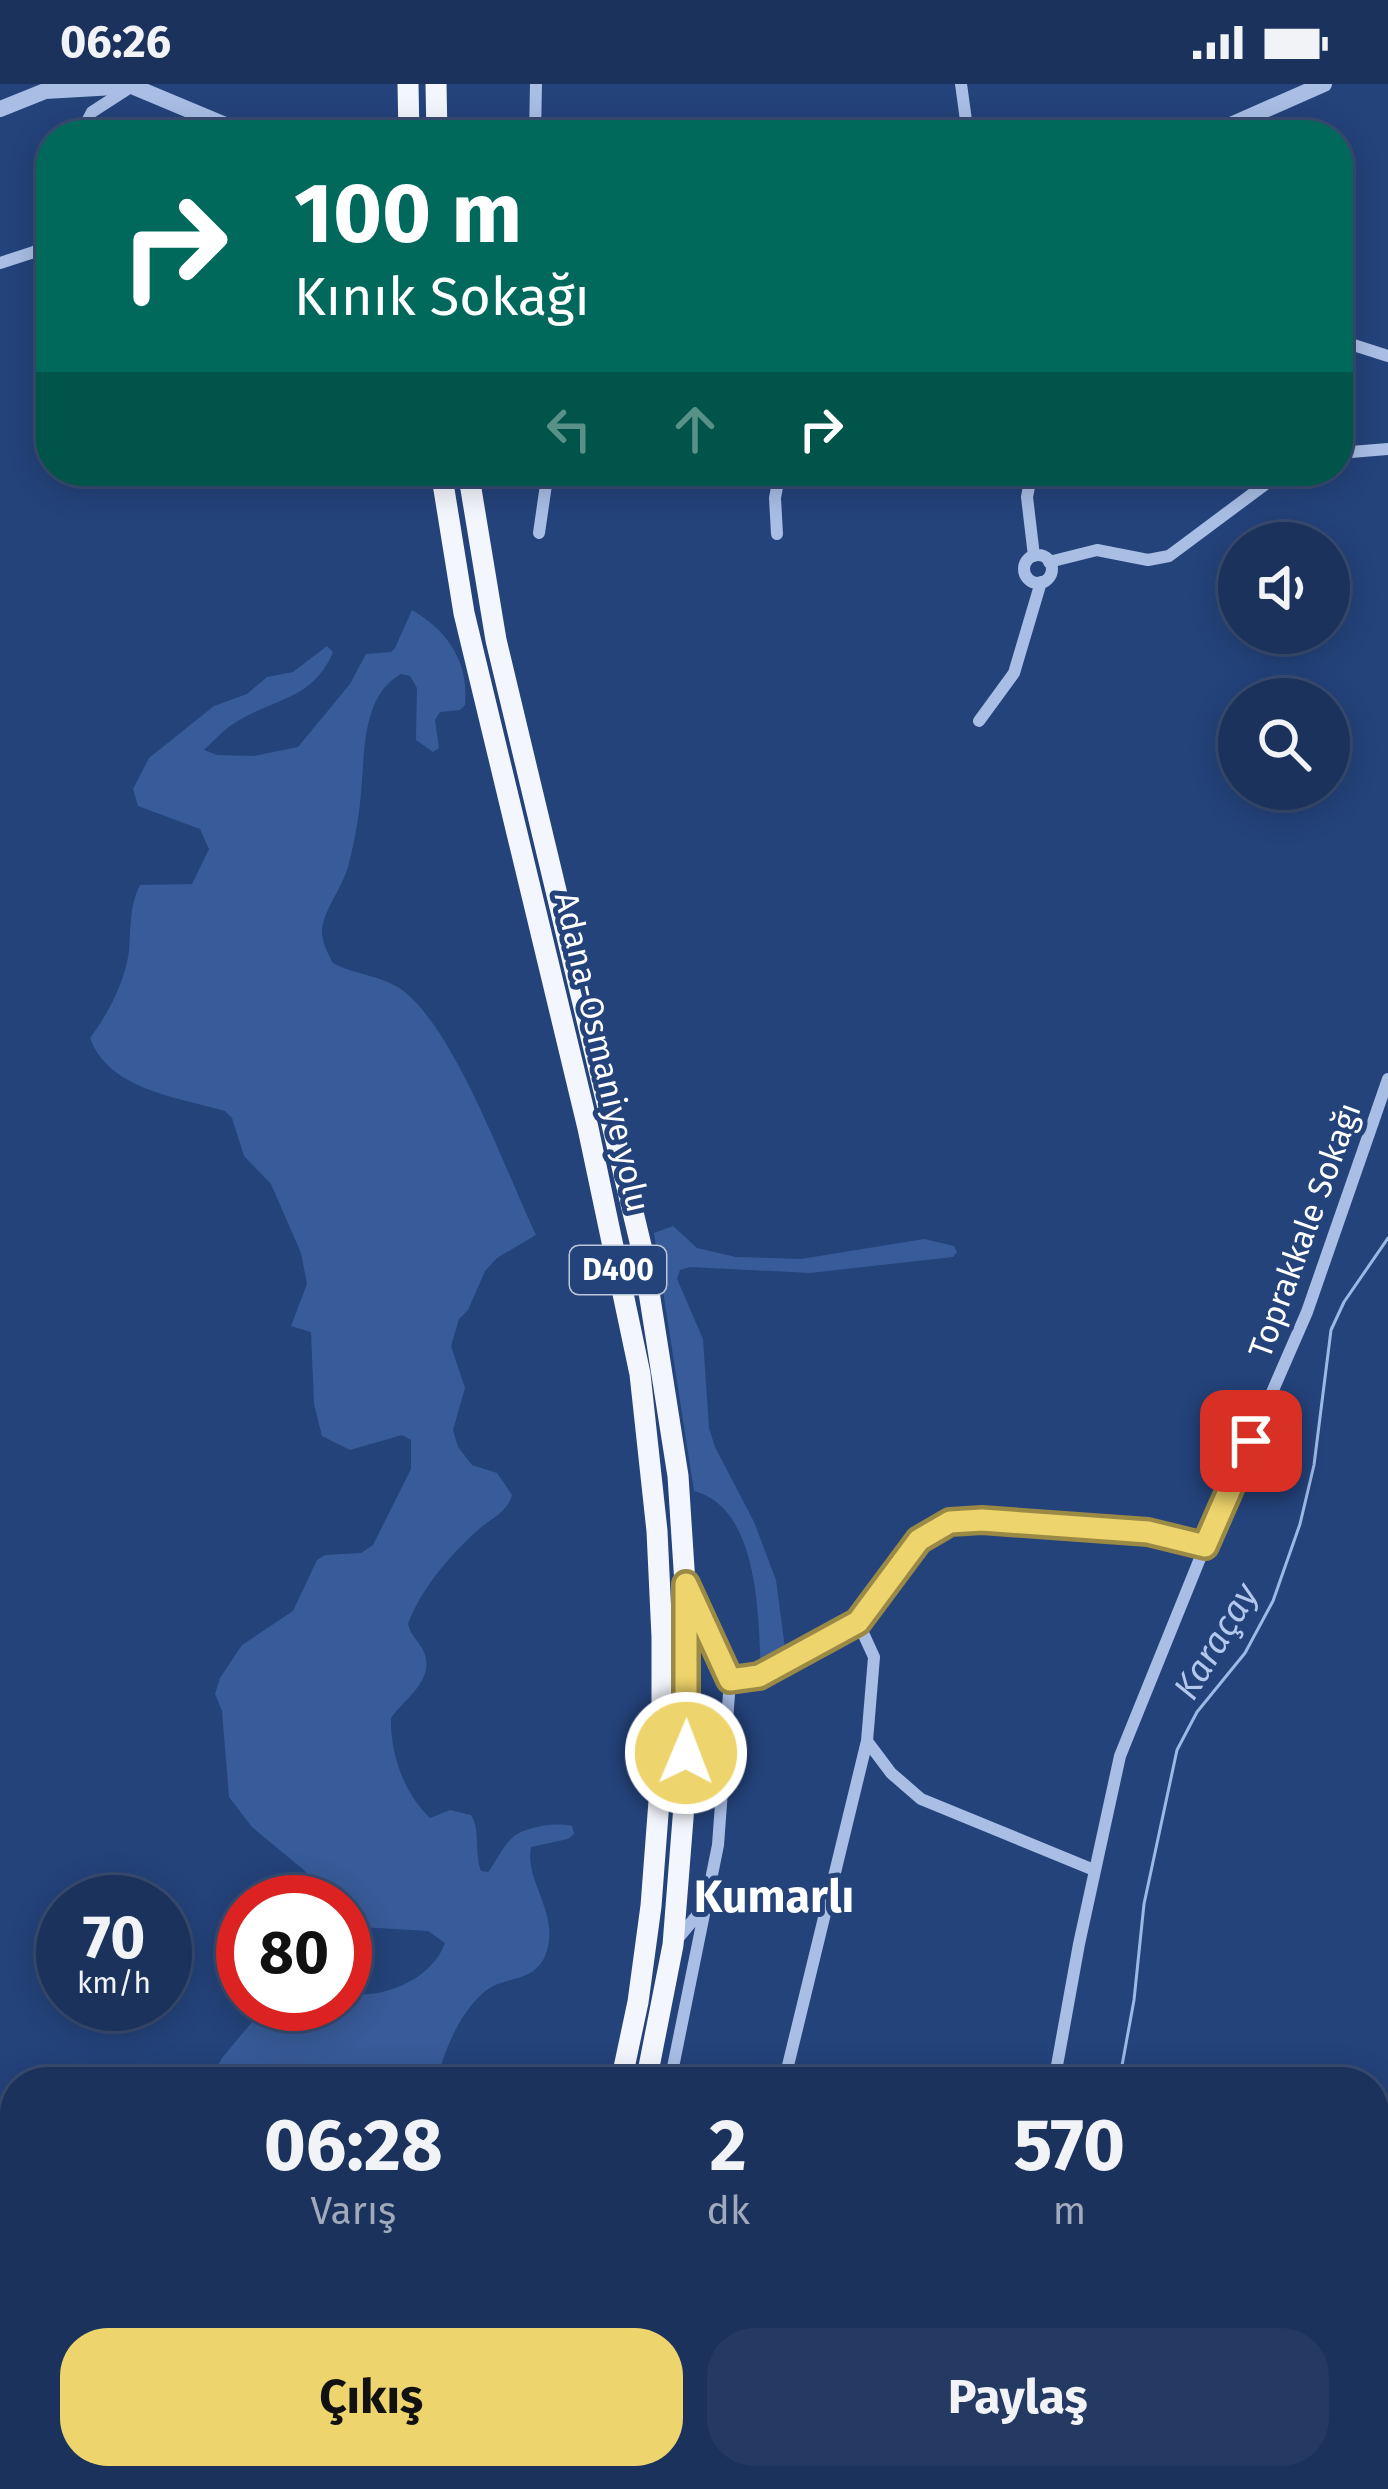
<!DOCTYPE html>
<html lang="tr">
<meta charset="utf-8">
<style>
:root{--surface:#1b325c;--page:#243a62;--text:#f1f3f6;--muted:#a0aabb;--line:#394d72;--accent:#eed46c}
body{margin:0;font-family:"Fira Sans",sans-serif;background:var(--page);color:var(--text);height:100vh;display:flex;flex-direction:column;font-size:45px;white-space:nowrap}
*{box-sizing:border-box;margin:0}
p{font-size:39px;color:var(--muted)}
.icon{flex:none;width:66px;height:66px;fill:none;stroke:currentColor;stroke-width:2;stroke-linecap:round;stroke-linejoin:round}
.map{position:relative;flex:1;overflow:hidden}
.drawer{position:absolute;left:0px;top:1983px;width:1389px;height:423px;display:flex;flex-direction:column;background:var(--surface);border-radius:48px 48px 0 0;box-shadow:0 6px 30px #0003,0 0 0 3px var(--line)}
.drawer>*{flex:none}
.hud{position:absolute;left:36px;top:36px;width:1317px;height:366px;border-radius:48px;box-shadow:0 6px 30px #0003,0 0 0 3px var(--line);background:#00695c;color:#fff;overflow:hidden}
.fabs{position:absolute;left:1218px;top:438px;display:grid;gap:24px}
.fabs a{display:grid;place-items:center;width:132px;height:132px;border-radius:50%;background:var(--surface);box-shadow:0 6px 30px #0003,0 0 0 3px var(--line);font-size:60px}
.speed{position:absolute;left:36px;top:1791px;display:flex;gap:24px;font-size:60px;font-weight:700;text-align:center}
.speed>*{display:grid;place-content:center;width:156px;height:156px;border-radius:50%;background:var(--surface);box-shadow:0 6px 30px #0003,0 0 0 3px var(--line);line-height:1}
.speed small{font-size:30px;font-weight:400}
.speed .limit{border:18px solid #d22;background:#fff;color:#111}
.pin{position:absolute;display:grid;place-items:center;width:102px;height:102px;color:#fff;margin:-51px;border-radius:24px;box-shadow:0 6px 18px #0006}
.me{position:absolute;width:132px;margin:-66px;rotate:1deg;stroke-linejoin:round;filter:drop-shadow(0 0 9px #0008)}
.turn{display:flex;align-items:center;gap:42px;height:252px;padding:0 60px;font-size:54px}
.turn .icon{width:156px;height:156px;stroke-width:2.5}
.turn b{display:block;font-size:84px;line-height:102px}
.lanes{display:flex;align-items:center;height:114px;padding:0 60px;background:#0003;justify-content:center;gap:60px;direction:ltr}
.lanes .off{opacity:.35}
.eta{display:flex;justify-content:space-evenly;align-items:center;height:204px;text-align:center}
.eta b{font-size:72px;font-weight:700;line-height:84px}
.primary-button{display:flex;gap:24px;margin-top:auto;padding:24px 60px}
.primary-button a{flex:1;height:138px;border-radius:48px;background:var(--accent);color:#111;font-size:48px;font-weight:700;line-height:138px;text-align:center}
.primary-button a+a{background:var(--page);color:var(--text)}
.status{display:flex;justify-content:space-between;align-items:center;height:84px;padding:0 60px;background:var(--surface);direction:ltr}
.status svg{height:33px;fill:currentColor}
.map>svg:first-child{display:block}
.green{fill:#385b99}
.lines{fill:none;stroke-linecap:round;stroke-linejoin:round}
.stream{stroke:#9cb8e5;stroke-width:3}
.minor{stroke:#a8bee5;stroke-width:12}
.tertiary{stroke:#a8bee5;stroke-width:16}
.trunk{stroke:#f4f6fe;stroke-width:21}
.rail{stroke:#fff;stroke-width:3;stroke-dasharray:21 9;stroke-linecap:butt}
.route-casing{stroke:#9b8a46;stroke-width:30}
.route{stroke:#eed46c;stroke-width:21}
.labels{text-anchor:middle;stroke-width:10;stroke-linejoin:round;paint-order:stroke}
.shield{fill:#24437b;stroke:#bdc7d7;stroke-width:3}
.shield-label{font-size:30px;font-weight:bold;fill:#fff}
.street-label{font-size:33px;fill:#fff;stroke:#24437b}
.water-label{font-size:36px;font-style:italic;fill:#b3c8ec;stroke:#24437b}
.district-label{font-size:45px;font-weight:bold;fill:#fff;stroke:#24437b}
</style>
<div class="status"><b>06:26</b><svg viewBox="0 0 49 12"><path d="M0 12V9h3v3zM5 12V6h3v6zM10 12V3h3v9zM15 12V0h3v12zM26 1h20v11H26zM47 4h2v5h-2z"/></svg></div>
<div class="map">
<svg width="1388" height="2405" viewBox="0 0 1388 2405">
<rect width="100%" height="100%" fill="#24437b"/>
<path class="green" d="M412,526C448,547 469,578 465,621L460,626L440,628L435,636L439,664L433,668L416,656L417,604L410,592L401,590C361,612 365,671 361,709C359,734 354,760 348,783C342,804 325,824 322,844C321,856 327,868 333,879C355,891 381,891 402,906C454,943 507,1090 536,1151L497,1174L485,1187L468,1226L459,1235L451,1262L465,1304L453,1346L458,1363L472,1381L497,1389L512,1411C507,1429 491,1434 478,1446C450,1471 421,1505 408,1540C411,1552 418,1556 423,1566C437,1595 405,1614 391,1634C390,1670 404,1709 430,1734L450,1726L471,1731C481,1747 474,1768 481,1787L488,1788C496,1778 502,1763 512,1754C525,1742 557,1738 572,1742L574,1750L568,1755L531,1763C524,1798 562,1831 545,1872C533,1900 504,1891 484,1908C458,1931 445,1966 436,1998H371L364,1990L338,1986L325,1998H208L222,1974L267,1920H345V1910C382,1915 431,1897 445,1859L428,1847L345,1842V1818H323L305,1787L252,1743L229,1713L222,1627L215,1610L220,1594L242,1561L293,1527L317,1476L325,1471L361,1469L373,1461L411,1385V1356L402,1351L350,1366L322,1352L314,1320L311,1248L291,1242L307,1200L301,1169L271,1100L244,1072L232,1034L225,1027C177,1013 109,1006 90,954C108,930 125,898 129,867C131,844 129,822 140,801L192,800L209,765L200,745L138,722L133,705L149,674L214,622L247,610L267,593L293,588L327,562L333,568C313,617 272,614 233,640C222,647 213,658 204,666L217,671L254,672L298,663L350,600L366,570L391,568L395,564Z
M673,1142L697,1164L736,1173L801,1175L924,1155L954,1162L957,1168L953,1173L810,1189L690,1183L680,1186L677,1195L703,1255L709,1344L715,1363L754,1438L776,1496L786,1572L761,1584C758,1531 759,1424 694,1407L654,1149Z
M212,2391H413L402,2405H204Z"/>
<g class="lines">
<path class="stream" d="M1119,1998L1134,1916L1144,1820L1177,1666L1197,1628L1245,1569L1273,1517L1300,1440L1314,1381L1331,1246L1344,1218L1388,1154
M1096,2405L1098,2391"/>
<path class="minor" d="M961,0L968,51
M80,51L92,28L126,6
M535,51L536,0
M601,51L612,45L656,51
M0,179L34,168L51,158
M1338,256L1388,272
M1338,369L1388,365
M1032,387L1027,413L1034,472
M539,449L548,387
M777,450L775,414L780,387
M1024 485a14 14 0 1 1 28 0a14 14 0 1 1-28 0Z
M1049,478L1097,466L1148,476L1169,472L1283,387
M979,637L1014,589L1041,498
M690,1509L730,1596L759,1592L858,1538L919,1456L950,1438L982,1437L1148,1448L1205,1462
M867,1657L891,1689L921,1715L1094,1786
M675,1858L704,1823
M670,1998L718,1761L730,1596
M784,1998L867,1657L874,1573L858,1538
M1054,1998L1079,1860L1120,1672L1205,1462L1307,1228L1388,995
M1046,2405V2391"/>
<path class="tertiary" d="M0,25L45,7L132,2L249,51
M1208,51L1324,0"/>
<path class="trunk" d="M408,0L409,51
M436,0L437,51
M441,387L464,529L588,1044L640,1290L657,1447L662,1553V1678L651,1822L638,1918L621,1998
M468,387L496,556L643,1170L678,1392L685,1500V1709L673,1861L646,1998
M536,2405L539,2391
M560,2405L562,2391"/>
<path class="rail" d="M1374,2284L1388,2243
M1323,2405L1328,2391"/>
</g>
<g class="lines">
<g class="route-casing">
<path id="route" d="M686,1669V1500L730,1596L759,1592L858,1538L919,1456L950,1438L982,1436L1148,1448L1205,1462L1251,1357"/>
</g>
<use href="#route" class="route"/>
</g>
<g class="labels">
<rect class="shield" x="570" y="1162" width="96" height="48" rx="9"/>
<g class="shield-label">
<text x="618" y="1196">D400</text>
</g>
<g class="street-label">
<text transform="translate(603 968) rotate(77)" y="12">Adana-Osmaniye yolu</text>
<text transform="translate(1304 1146) rotate(-70)" y="12">Toprakkale Sokağı</text>
</g>
<g class="water-label">
<text transform="translate(1215 1557) rotate(-59)" y="13">Karaçay</text>
</g>
<g class="district-label">
<text x="774" y="1828">Kumarlı</text>
</g>
</g>
</svg>
<div class="fabs">
<a><svg class="icon" aria-label="sound" viewBox="0 0 24 24"><path d="M4 9h4l5-4v14l-5-4H4zM17 9q2 3 0 6"/></svg></a>
<a><svg class="icon" aria-label="search" viewBox="0 0 24 24"><circle cx="10" cy="10" r="6"/><path d="M15 15l6 6"/></svg></a>
</div>
<div class="speed"><div>70<small>km/h</small></div><div class="limit">80</div></div>
<div class="pin" style="left:1251px;top:1357px;background:#d93025"><svg class="icon" aria-label="arrive" viewBox="0 0 24 24"><path d="M6 21V4h12l-3 4 3 4H6"/></svg></div>
<svg class="me" style="left:686px;top:1669px" viewBox="-20 -20 40 40"><circle r="17" fill="#eed46c" stroke="#fff" stroke-width="3"/><path d="M0-11L8 9 0 5-8 9z" fill="#fff"/></svg>
<div class="hud">
<div class="turn"><svg class="icon" aria-label="right" viewBox="0 0 24 24"><path d="M7 20v-9h11M14 6l5 5-5 5"/></svg><div><b>100 m</b>Kınık Sokağı</div></div>
<div class="lanes"><svg class="icon off" aria-label="left" viewBox="0 0 24 24"><path d="M17 20v-9H6M10 6l-5 5 5 5"/></svg><svg class="icon off" aria-label="ahead" viewBox="0 0 24 24"><path d="M12 20V5M6 11l6-6 6 6"/></svg><svg class="icon" aria-label="right" viewBox="0 0 24 24"><path d="M7 20v-9h11M14 6l5 5-5 5"/></svg></div>
</div>
<section class="drawer">
<div class="eta">
<div><b>06:28</b><p>Varış</p></div>
<div><b>2</b><p>dk</p></div>
<div><b>570</b><p>m</p></div>
</div>
<div class="primary-button"><a>Çıkış</a><a>Paylaş</a></div>
</section>
</div>
